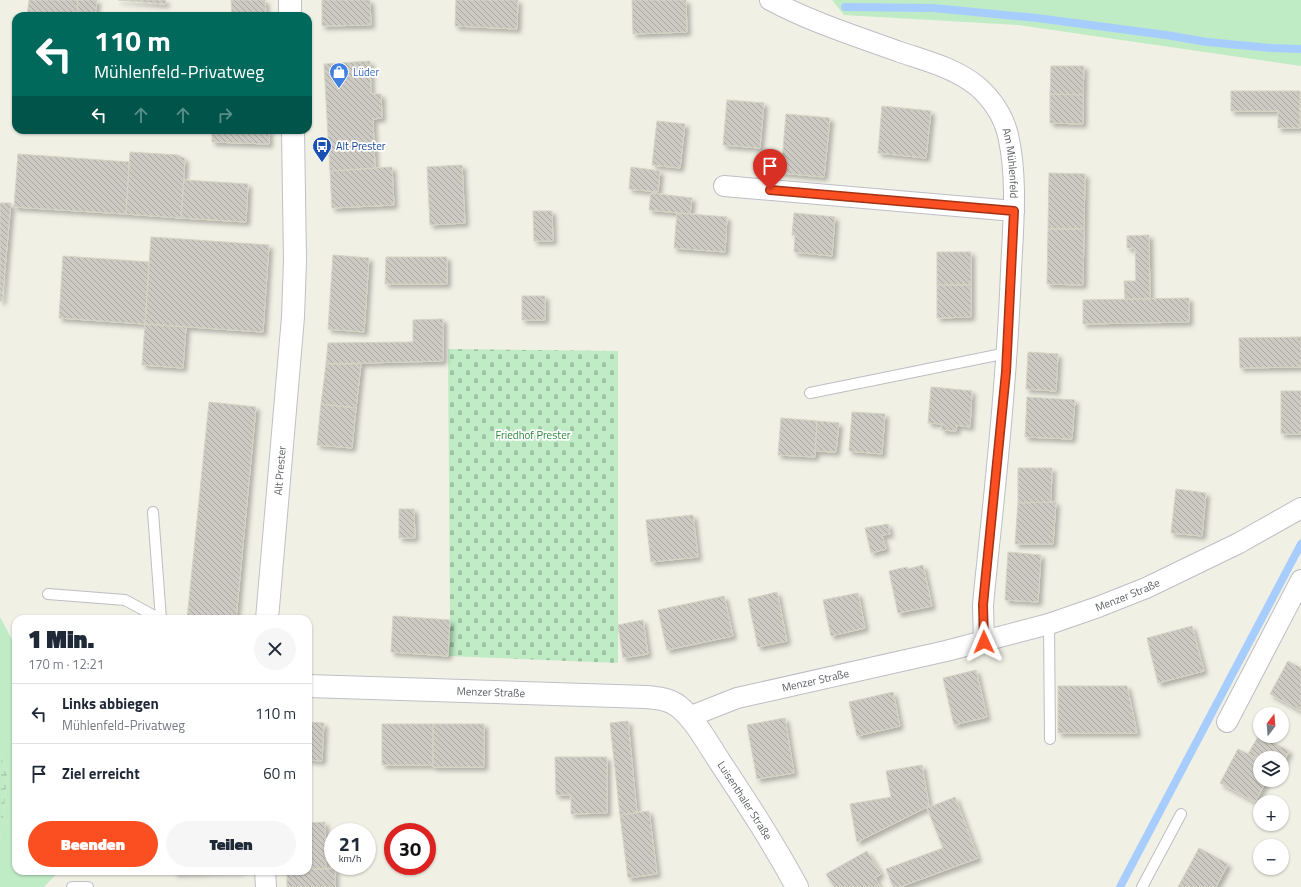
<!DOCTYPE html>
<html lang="de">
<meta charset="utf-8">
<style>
:root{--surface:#fff;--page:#f6f6f7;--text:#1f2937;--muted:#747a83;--line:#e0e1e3;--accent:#fb4f21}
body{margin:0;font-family:"Titillium Web",sans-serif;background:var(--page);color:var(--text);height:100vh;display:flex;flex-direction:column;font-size:15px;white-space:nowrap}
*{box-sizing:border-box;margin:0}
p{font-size:13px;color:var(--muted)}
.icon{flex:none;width:22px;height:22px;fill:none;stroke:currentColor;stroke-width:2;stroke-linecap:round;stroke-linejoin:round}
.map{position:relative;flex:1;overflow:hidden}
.details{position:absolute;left:12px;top:615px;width:300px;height:260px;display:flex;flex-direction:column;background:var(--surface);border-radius:12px;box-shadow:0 1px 3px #0004}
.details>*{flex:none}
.hud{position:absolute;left:12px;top:12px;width:300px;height:122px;border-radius:12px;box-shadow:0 1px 3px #0004;background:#00695c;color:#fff;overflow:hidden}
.needle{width:26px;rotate:16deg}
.buttons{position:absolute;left:1253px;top:707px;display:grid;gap:8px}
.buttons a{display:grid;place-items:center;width:36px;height:36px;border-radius:50%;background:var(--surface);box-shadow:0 1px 3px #0004;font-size:20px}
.speed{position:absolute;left:324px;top:823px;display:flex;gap:8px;font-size:20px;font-weight:700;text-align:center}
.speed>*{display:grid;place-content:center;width:52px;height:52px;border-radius:50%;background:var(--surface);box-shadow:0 1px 3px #0004;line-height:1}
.speed small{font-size:10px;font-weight:400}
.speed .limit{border:6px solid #d22;background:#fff;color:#111}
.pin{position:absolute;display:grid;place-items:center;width:34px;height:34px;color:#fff;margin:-41px -17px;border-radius:50% 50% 50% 0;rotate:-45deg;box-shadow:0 0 4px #0007}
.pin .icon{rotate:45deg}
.me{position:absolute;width:44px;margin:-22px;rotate:359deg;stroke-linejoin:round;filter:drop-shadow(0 0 3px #0008)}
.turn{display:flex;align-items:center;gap:14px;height:84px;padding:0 16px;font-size:18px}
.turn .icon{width:52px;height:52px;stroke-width:2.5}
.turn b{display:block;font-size:28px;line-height:34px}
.lanes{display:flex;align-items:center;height:38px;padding:0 16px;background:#0003;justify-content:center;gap:20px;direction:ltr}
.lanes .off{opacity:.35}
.round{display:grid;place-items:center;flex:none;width:42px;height:42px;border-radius:21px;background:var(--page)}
.summary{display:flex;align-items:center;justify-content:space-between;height:68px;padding:0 16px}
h1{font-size:24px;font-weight:800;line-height:30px}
.action{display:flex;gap:8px;margin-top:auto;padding:8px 16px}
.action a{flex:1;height:46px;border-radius:24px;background:var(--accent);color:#fff;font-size:16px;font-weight:800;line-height:46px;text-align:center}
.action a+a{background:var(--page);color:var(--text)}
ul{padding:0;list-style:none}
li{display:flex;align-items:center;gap:12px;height:60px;padding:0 16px;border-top:1px solid var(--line)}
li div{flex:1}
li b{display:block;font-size:15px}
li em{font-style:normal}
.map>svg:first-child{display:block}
.grass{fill:#bfebc5}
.wetland{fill:url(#wetland-marsh)}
.cemetery{fill:url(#cemetery-stones)}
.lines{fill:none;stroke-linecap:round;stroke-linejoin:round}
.stream{stroke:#a7cdff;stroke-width:8}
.building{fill:url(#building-back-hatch);stroke:#d6d3c3;filter:url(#shadow)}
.lane-casing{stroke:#bdbec5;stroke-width:12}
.street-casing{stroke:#bdbec5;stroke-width:22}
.secondary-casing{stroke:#bec0c7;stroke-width:24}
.lane{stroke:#fff;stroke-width:10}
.street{stroke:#fff;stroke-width:20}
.secondary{stroke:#fff;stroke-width:22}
.route-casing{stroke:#a33315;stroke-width:10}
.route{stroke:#fb4f21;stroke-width:7}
.labels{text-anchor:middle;stroke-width:3.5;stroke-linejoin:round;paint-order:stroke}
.shop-label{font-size:11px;fill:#366cbe;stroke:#fff;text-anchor:start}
.transit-label{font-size:11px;fill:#164399;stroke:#fff;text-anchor:start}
.street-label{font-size:11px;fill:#5d6067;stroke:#fff}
.park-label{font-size:11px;fill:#2c873c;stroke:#fff}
</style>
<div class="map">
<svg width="1301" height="887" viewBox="0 0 1301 887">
<defs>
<pattern id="wetland-marsh" width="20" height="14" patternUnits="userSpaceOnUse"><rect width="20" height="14" fill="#bfebc5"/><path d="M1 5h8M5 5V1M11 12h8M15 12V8" fill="none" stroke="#9ec2a4"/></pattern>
<pattern id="cemetery-stones" width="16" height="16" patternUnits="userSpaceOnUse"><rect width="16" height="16" fill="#bfebc5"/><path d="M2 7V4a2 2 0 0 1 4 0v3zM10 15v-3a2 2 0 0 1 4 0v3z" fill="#9ec2a4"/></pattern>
<pattern id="building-back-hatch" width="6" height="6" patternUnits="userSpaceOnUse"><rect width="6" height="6" fill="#cccac2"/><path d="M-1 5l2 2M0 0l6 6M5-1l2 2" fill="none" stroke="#a9a7a1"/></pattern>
<filter id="shadow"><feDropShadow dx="3.5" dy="3.5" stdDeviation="2" flood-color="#0004"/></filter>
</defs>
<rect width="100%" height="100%" fill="#f1f0e5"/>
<path class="grass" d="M832,0H1301V66L1018,25L844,15Z
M0,617L16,647V871H59L44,887H0V839L4,813L7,774L0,753Z"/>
<path class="wetland" d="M0,753L7,774L4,813L0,839Z"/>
<path class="cemetery" d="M448,349L618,351V663L448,656L450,620Z"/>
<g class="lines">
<path class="stream" d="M845,7L933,8L1037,18L1166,35L1207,42L1271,48L1301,49
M1120,887L1301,544"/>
</g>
<path class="building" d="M29,0H78L77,16H27Z
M78,0H97L95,16L77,15Z
M118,0H166L165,4Z
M231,0H265L266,16H232Z
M322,0H370L371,25L322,26Z
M456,0H518L517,29L455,26Z
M632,0H686L687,32L633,34Z
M370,61L371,94H381L382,118L373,119L375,168L330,171L324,64Z
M1051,66H1084L1083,95L1050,94Z
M1231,91H1300V128H1278V111H1231Z
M1050,94L1083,95V124L1050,123Z
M727,100L764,103L760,148L723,145Z
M882,106L931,111L926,158L878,153Z
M786,114L830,118L824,177L781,173Z
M657,121L685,124L680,168L652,165Z
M212,130H269V144L212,142Z
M130,152L178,155L185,159L181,218L126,214Z
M18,154L129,162L126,214L14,207Z
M462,165L465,223L430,225L427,167Z
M392,167L394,205L332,208L330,171Z
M631,167L660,171L658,192L629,189Z
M1049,173L1085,174L1084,229H1048Z
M184,180L248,184L246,222L181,218Z
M651,193L692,198L690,214L649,210Z
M0,203H11L2,301H0Z
M533,211H552L553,241H534Z
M677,213L727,217L725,252L674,248Z
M794,213L835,217L832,256L794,252L795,235H792Z
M1048,229H1084L1083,285L1047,284Z
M1149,235L1150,299H1125L1124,281H1136L1135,248H1127V236Z
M151,237L269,245L263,332L145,324Z
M937,252H971V285H937Z
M333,255L369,258L364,332L328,329Z
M63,256L149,262L145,324L59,318Z
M386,257H447V284H385Z
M937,285H971V317L937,318Z
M522,296H545V320H522Z
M1189,298V322L1083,324V300Z
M443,319V361L326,364L328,343L413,342V320Z
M145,324L186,327L183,368L142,365Z
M1301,337V367L1240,368L1239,338Z
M1028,352L1058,354L1056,391L1026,389Z
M326,364H361L356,408L321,404Z
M931,387L972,391L970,427L957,425L956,431L941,430L942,424L928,423Z
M1281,391H1301V434H1281Z
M1027,397L1075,400L1072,439L1025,437Z
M209,402L256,407L236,619H187Z
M321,404L356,408L352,448L317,445Z
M852,412L885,414L882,454L849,451Z
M781,418L817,421L815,457L778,455Z
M817,421L839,423L836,452L815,451Z
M1018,468H1052L1051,502L1018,503Z
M1176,489L1206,493L1202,536L1171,533Z
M1056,502L1053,544H1015L1018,503Z
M399,509H414L415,538H399Z
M693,515L698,557L651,562L646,520Z
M888,524L890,534L882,535L886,549L871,553L865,528Z
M1008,552L1041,555L1038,602L1005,600Z
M923,565L932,606L898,613L889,571L907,567L908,569Z
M777,592L787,641L758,647L748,599Z
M858,593L865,628L831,636L823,600Z
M724,596L733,636L667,650L658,610Z
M393,616L450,620L448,656L391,652Z
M643,620L648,654L623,658L618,625Z
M1192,626L1204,671L1158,683L1147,638Z
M1288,661L1301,668V711L1270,694Z
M976,670L987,717L954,725L943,678Z
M1058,686H1127L1137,733H1058Z
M893,692L900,726L857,736L849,702Z
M785,718L794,773L757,779L747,725Z
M628,721L637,813L620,815L610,723Z
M308,722L324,723L322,761L308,760Z
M382,724H433V765H382Z
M433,724H484V767H433Z
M1259,735L1289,751L1282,765V758H1260V760L1248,754Z
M1238,749L1260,760V780H1267L1255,802L1220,783Z
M555,757H607V813L571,814V795H556Z
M922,765L929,806L857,842L850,804L891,797L886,771Z
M955,797L978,858L900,887H893L886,869L943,848L927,808Z
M649,811L657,874L628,878L620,815Z
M325,822L326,869H308V823Z
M1199,848L1228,864L1216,887H1178Z
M867,851L881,874L875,878L880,887H834L826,874Z
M308,869H335V887H287V871H308Z
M174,871H241L174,873Z"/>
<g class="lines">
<g class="lane-casing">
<path id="lane" d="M810,393L1007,353
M153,512L161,619
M48,594L125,600L160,619
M1049,624L1050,739
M72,887H88
M1142,887L1181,814"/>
</g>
<g class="street-casing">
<g id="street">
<path id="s1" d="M770,0C811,22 856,36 900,52C926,61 955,68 977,86C992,99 1003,115 1008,135C1018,179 1013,226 1011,271C1007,376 996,480 985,584L983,605L984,642"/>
<path d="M724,186L1014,211"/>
<path id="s2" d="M689,717L737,698L946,651L1049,624L1098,607L1146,588L1239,543L1301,508"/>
<path d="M1227,722L1301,580"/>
<path d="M265,871L266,887"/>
</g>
</g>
<g class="secondary-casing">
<g id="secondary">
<path d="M290,0V16"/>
<path id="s3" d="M267,619L293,317L295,260L293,130"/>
<path id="s4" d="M308,686L646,697C657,698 669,699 678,706C695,719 708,744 720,762C747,803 774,844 797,887"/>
</g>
</g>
<use href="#lane" class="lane"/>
<use href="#street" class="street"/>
<use href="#secondary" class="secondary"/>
</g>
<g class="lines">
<g class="route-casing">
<path id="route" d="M770,190L1014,211L1006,372L985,584L983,605L984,642"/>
</g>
<use href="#route" class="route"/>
</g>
<defs>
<g id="shop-pin" transform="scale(1)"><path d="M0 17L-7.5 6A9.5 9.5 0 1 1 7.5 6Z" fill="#3f7fe0" stroke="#fff"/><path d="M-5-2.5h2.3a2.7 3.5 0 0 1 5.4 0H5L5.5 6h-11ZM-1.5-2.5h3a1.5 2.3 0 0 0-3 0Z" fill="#fff"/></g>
<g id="bus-pin" transform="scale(1)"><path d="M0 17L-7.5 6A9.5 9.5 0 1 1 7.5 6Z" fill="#1a4fb4" stroke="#fff"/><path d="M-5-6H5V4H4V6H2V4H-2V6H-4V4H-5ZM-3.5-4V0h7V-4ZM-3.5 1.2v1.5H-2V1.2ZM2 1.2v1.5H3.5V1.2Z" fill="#fff"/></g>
</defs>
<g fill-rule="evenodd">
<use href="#shop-pin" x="339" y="72"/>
<use href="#bus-pin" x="322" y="146"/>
</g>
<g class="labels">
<g class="shop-label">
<text x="353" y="76">Lüder</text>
</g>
<g class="transit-label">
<text x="336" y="150">Alt Prester</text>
</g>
<g class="street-label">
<text dy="4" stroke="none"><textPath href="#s1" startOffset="312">Am Mühlenfeld</textPath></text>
<text dy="4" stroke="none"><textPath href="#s3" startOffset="149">Alt Prester</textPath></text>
<text dy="4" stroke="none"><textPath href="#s2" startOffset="456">Menzer Straße</textPath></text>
<text dy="4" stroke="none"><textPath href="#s2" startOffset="132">Menzer Straße</textPath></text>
<text dy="4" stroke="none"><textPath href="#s4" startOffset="183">Menzer Straße</textPath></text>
<text dy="4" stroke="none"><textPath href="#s4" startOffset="488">Luisenthaler Straße</textPath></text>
</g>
<g class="park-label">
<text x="533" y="439">Friedhof Prester</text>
</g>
</g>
</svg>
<div class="buttons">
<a><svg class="needle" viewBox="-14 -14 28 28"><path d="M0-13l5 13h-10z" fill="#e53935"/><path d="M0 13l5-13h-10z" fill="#747a83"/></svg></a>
<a><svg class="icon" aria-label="layers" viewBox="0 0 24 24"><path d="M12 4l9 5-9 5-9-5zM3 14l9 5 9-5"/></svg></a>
<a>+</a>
<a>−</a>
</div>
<div class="speed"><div>21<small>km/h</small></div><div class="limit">30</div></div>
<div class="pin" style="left:770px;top:190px;background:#d93025"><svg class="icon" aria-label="arrive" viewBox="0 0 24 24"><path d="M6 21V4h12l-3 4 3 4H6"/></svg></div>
<svg class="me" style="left:984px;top:642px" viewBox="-20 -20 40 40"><path d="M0-17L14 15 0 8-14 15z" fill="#fb4f21" stroke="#fff" stroke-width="4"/></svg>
<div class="hud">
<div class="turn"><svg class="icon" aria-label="left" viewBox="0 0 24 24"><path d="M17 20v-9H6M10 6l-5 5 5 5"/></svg><div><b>110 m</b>Mühlenfeld-Privatweg</div></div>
<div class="lanes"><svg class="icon" aria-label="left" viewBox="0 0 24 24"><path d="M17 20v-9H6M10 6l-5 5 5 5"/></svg><svg class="icon off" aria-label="ahead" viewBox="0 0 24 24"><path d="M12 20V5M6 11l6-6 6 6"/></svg><svg class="icon off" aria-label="ahead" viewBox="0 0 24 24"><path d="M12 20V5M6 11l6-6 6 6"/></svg><svg class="icon off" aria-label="right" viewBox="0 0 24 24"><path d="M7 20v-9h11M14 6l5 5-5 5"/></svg></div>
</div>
<section class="details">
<div class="summary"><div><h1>1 Min.</h1><p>170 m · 12:21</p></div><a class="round"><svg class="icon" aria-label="close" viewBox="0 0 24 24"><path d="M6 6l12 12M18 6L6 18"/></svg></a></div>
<ul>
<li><svg class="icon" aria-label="left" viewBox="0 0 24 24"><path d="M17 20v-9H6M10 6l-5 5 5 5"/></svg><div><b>Links abbiegen</b><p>Mühlenfeld-Privatweg</p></div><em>110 m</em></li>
<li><svg class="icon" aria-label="arrive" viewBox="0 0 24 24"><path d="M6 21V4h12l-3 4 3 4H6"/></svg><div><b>Ziel erreicht</b></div><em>60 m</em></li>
</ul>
<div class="action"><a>Beenden</a><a>Teilen</a></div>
</section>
</div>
